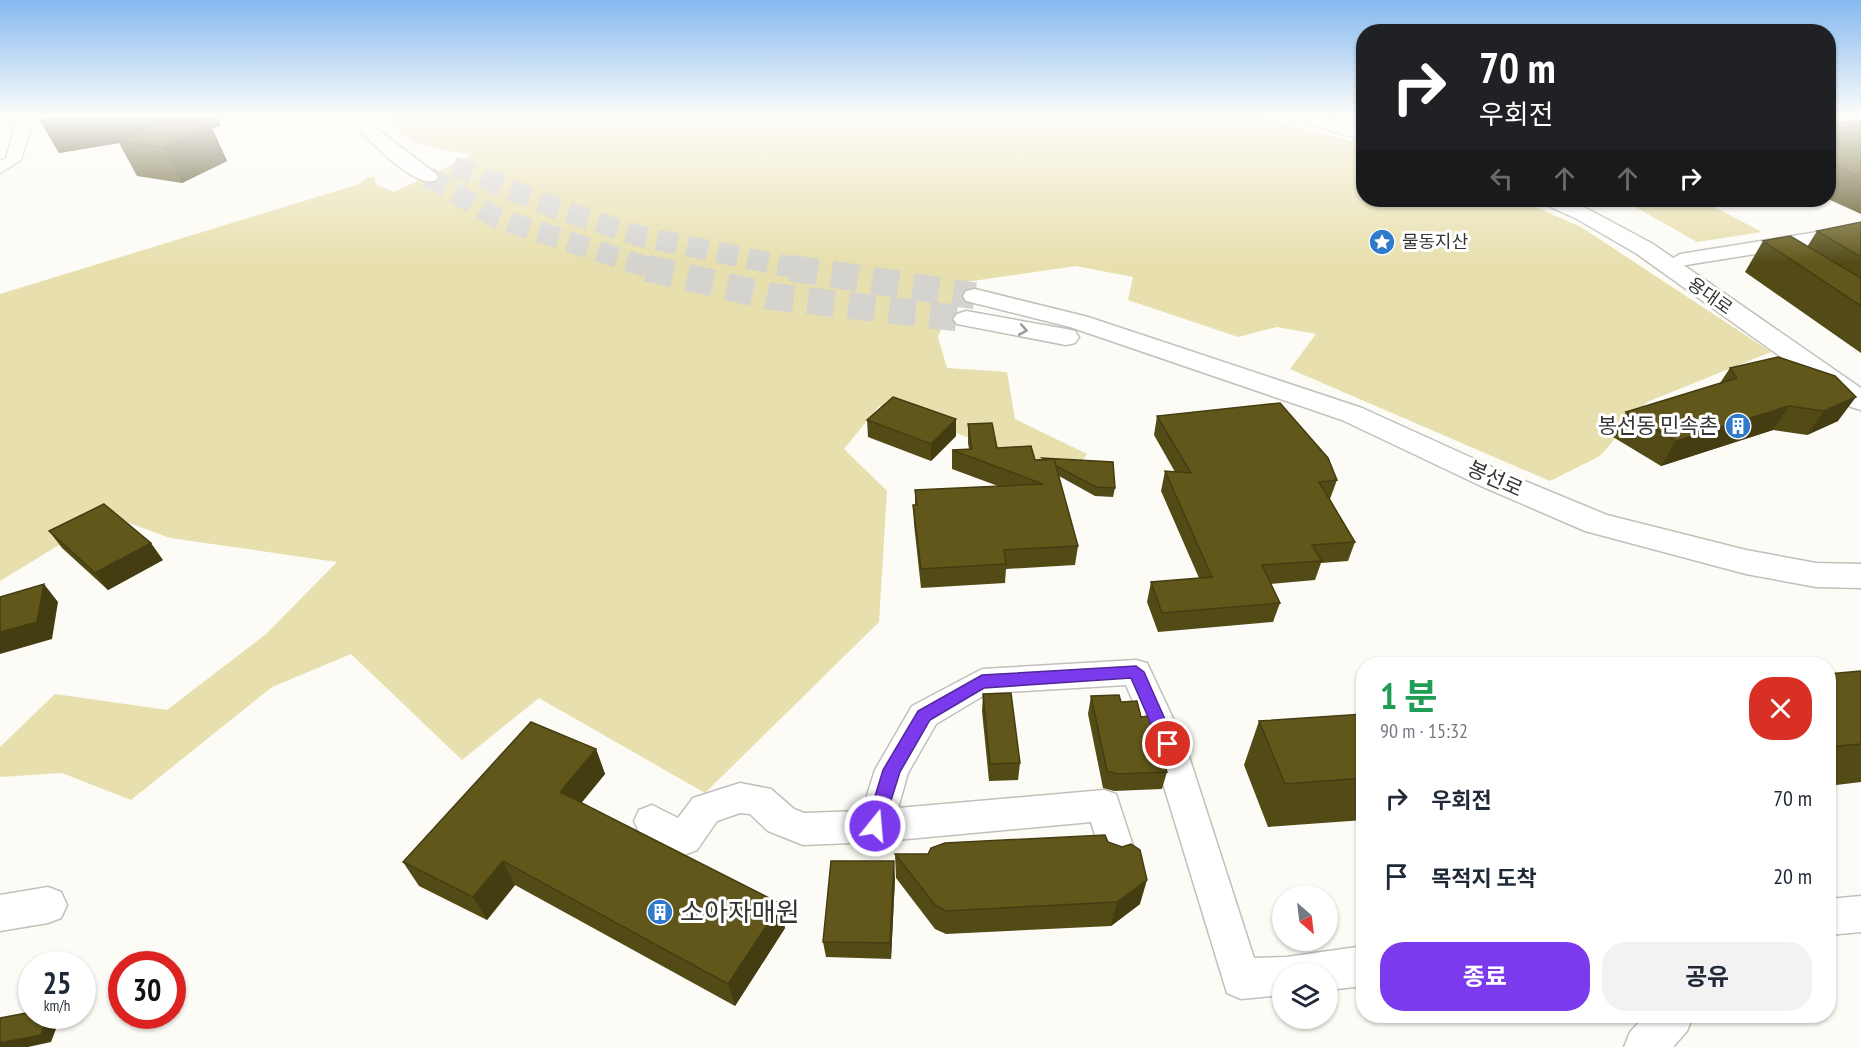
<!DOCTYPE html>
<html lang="ko">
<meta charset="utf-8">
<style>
:root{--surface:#fff;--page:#f2f2f3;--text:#1f2937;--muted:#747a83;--accent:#7c3aed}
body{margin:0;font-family:"PT Sans Narrow","Noto Sans KR",sans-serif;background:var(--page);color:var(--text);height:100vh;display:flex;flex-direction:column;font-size:22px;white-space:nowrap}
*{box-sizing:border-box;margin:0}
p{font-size:20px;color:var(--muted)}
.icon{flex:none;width:33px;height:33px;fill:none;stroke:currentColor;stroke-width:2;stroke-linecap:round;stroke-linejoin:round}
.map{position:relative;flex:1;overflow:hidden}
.panel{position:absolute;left:1356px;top:657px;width:480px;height:366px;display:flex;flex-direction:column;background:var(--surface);border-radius:24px;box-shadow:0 2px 4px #0004}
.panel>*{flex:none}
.banner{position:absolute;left:1356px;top:24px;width:480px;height:183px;border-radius:24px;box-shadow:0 2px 4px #0004;background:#202124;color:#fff;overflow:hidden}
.needle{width:39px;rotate:152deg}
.buttons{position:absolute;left:1272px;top:885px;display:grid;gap:12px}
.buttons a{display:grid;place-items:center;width:66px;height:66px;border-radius:50%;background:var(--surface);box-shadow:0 2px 4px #0004;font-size:30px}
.speed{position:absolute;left:18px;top:951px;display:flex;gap:12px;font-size:30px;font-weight:700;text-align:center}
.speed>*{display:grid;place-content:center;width:78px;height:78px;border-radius:50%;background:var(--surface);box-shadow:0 2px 4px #0004;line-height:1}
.speed small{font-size:15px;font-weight:400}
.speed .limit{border:9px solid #d22;background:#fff;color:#111}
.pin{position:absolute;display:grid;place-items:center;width:51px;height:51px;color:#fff;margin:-26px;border:3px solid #fff;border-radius:50%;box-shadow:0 2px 6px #0007}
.me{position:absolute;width:66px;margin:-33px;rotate:17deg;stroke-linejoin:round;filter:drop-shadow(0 0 4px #0008)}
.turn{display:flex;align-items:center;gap:21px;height:126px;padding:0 24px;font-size:27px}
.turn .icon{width:78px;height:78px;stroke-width:2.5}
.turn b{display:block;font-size:42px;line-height:51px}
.lanes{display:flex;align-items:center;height:57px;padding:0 24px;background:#0003;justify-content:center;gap:30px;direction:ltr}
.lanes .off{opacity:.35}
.round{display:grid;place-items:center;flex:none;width:63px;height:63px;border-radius:24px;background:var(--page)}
.head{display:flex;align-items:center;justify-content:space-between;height:102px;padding:0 24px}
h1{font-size:36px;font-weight:700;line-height:45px;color:#1e9e55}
.cta{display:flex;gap:12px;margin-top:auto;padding:12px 24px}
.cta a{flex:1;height:69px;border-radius:24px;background:var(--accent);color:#fff;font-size:24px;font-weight:700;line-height:69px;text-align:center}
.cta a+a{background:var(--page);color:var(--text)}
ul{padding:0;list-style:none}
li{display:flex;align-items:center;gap:18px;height:78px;padding:0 24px}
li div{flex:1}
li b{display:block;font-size:22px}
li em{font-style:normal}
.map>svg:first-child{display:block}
.green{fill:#e7dfad}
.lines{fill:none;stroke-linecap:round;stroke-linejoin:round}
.secondary-tunnel-far1{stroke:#d4d3ce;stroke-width:21;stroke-dasharray:21 10;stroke-linecap:butt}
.secondary-tunnel{stroke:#d4d3ce;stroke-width:27;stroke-dasharray:27 14;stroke-linecap:butt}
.street-casing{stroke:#c1c0bb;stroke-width:3}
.secondary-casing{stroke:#c1c0bb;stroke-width:3}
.street{fill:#fff;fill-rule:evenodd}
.secondary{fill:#fff;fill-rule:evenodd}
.wall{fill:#534b16}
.shaded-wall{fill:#443d12}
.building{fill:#61571a;stroke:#443d12;stroke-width:1.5}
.oneway{stroke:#9a9a98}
.route{fill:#7c3aed;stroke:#51269a;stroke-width:1.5}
.labels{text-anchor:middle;stroke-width:6;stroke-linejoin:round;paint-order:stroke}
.far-poi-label{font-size:18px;fill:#343431;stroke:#fff;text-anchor:start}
.far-street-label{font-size:18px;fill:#343431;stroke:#fff}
.poi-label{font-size:21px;fill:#343431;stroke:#fff;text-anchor:end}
.street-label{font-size:21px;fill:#343431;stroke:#fff}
.near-poi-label{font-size:26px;fill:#343431;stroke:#fff;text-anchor:start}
</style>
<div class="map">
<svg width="1861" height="1047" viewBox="0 0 1861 1047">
<rect width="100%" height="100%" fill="#fcfbf5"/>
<path class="green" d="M386,116H1252L1363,144L1364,200H1520L1581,227L1771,352L1647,402L1600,456L1550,481L1290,369L1316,334L1277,327L1238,337L1128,300L1133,277L1076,266L959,283L938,337L947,368L1007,372L1015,419L1087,454L1072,474L879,406L844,449L887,491L879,622L705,793L539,698L462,760L351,654L272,687L131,800L62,773L0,777V747L55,694L167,710L266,634L337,562L170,538L108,515L0,581V294L359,184L366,178L374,176L376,184L394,192L472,155C440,148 406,149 386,116Z
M1623,200H1701L1762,232L1697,242Z"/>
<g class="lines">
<path class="secondary-tunnel-far1" d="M453,166L558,209L639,236L800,269
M428,177L497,218L653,269"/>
<path class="secondary-tunnel" d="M647,268L768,296L966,319
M791,268L975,296"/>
<g class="street-casing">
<path id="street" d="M18,116H34L21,160L0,173V161L6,158Z
M1861,225V237L1680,266L1670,260L1680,254Z
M1136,660L1147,663L1185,744L1254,958L1286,957L1364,946V986L1328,990V974H1282V995L1241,999L1227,993L1151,744L1126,685L988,693L936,724L908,773L898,808L1104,790L1116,794L1135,852L1130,864L1117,869L1104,864L1091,822L875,842L803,845L768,831L750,814L740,813L717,821L697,850L684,855L639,832L634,821L639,810L652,805L678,818L693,798L740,783L771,789L794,809L804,813L862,811L875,770L912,706L982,669Z
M48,887L61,892L67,905L61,918L48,923L0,931V895Z
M1861,896V932L1828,935V899Z
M1645,1016H1693L1687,1031L1673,1047H1624L1630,1032Z"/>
</g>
<g class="secondary-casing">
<path id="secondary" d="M349,116H368L377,129L435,173L438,177L435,181C412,187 362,135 349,116Z
M1290,116H1321L1364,128V140L1292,120Z
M1543,200H1571L1653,244L1861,388V410L1851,407L1637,254L1577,219L1546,205Z
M975,289L1088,317L1362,408L1503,472L1607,515L1746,550L1816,563L1861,564V588L1816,587L1746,574L1585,531L1481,486L1342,420L1070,327L966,301L963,296L966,291Z
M966,311L1066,329L1075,331L1079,337L1075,343L1066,345L957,324L953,319L957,314Z"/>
</g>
<use href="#street" class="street"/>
<use href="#secondary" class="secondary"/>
</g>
<path class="wall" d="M43,116H218L220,120V126L212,128L227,161L182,183L137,176L119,143L59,153L41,122Z
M1861,120V214L1828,199V124Z
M1861,222V353L1745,272L1763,241L1807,247L1817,231Z
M1778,357L1838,421L1807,435L1773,430L1661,466L1613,437L1626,412L1720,383L1730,368Z
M1157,416L1337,480L1330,499L1355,542L1348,561L1321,563L1315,580L1270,584L1280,603L1273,622L1158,632L1147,602L1151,582L1199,578L1161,491L1165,471L1175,472L1154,435Z
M956,419V436L931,461L868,437L867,420Z
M968,424L997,448L1035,460H1042V458L1115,488L1113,497L1095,496L1059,476L1078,546L1075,565L1006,569L1005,583L921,588L914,524L913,505H915V490L998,486L952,469V450L969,449L968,443Z
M49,531L163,560L108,590L62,548Z
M1861,671V782L1828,786V674Z
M983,694L1020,763L1018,780L989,781L982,711Z
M1091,696L1121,702L1141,717L1167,772L1162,789L1114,791L1103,788L1088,714Z
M1364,714V820L1268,827L1244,765L1259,721Z
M596,749L605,774L581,803L785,928L735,1006L515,885L487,920L419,886L403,862Z
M895,854L1140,904L1111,926L946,934L935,929L896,878Z
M895,878L891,959L826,957L823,942Z"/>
<path class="shaded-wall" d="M82,116H218L220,120V126L212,128L227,161L182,183L164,148L118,141L119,143L59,153L41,122Z
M1856,397L1838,421L1807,435L1824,411Z
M1789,406L1773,430L1661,466L1676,441Z
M956,419V436L931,461V444Z
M151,543L163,560L108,590L95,573Z
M44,584L58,602L52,639L0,654V632Z
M596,749L605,774L570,817L560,792Z
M503,861L515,885L487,920L473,897Z
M894,861L895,878L891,959L890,943Z
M1147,880L1140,904L1111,926L1117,902Z
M781,904L785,928L735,1006L728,984Z
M48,1016H61L51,1042L28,1047H0V1043Z"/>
<path class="building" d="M43,116H82L41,122Z
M167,120L211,126L164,148L118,141Z
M1861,120V177L1828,162V124Z
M1861,222V257L1817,231Z
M1790,236L1861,278V306L1763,241Z
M1778,357L1835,376L1856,397L1824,411L1789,406L1676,441L1626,412L1737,378L1730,368Z
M893,397L956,419L931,444L867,420Z
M1280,403L1328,458L1337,480L1319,482L1355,542L1312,545L1322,561L1262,565L1280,603L1162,613L1151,582L1212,577L1165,471L1191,473L1157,416Z
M992,423L997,448L1031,446L1035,460L1054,459L1078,546L1004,550L1006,564L921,569L913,505H917L915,490L1043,484L952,450L972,449L968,424Z
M1042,458L1113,462L1115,488L1096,487L1056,466L1054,459L1045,460Z
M104,504L151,543L95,573L49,531Z
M44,584L37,622L0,632V597Z
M1861,671V744L1828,747V674Z
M1011,693L1020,763L990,764L983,694Z
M1119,695L1121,702L1137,701L1141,717L1148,716L1167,772L1118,774L1107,771L1091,696Z
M1364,714V778L1285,784L1259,721Z
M531,722L596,749L560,792L781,904L728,984L503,861L473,897L403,862Z
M1105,835L1108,842L1122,847L1131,844L1140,850L1147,880L1117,902L946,911L935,905L895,854H928L931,848L945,843Z
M831,861H894L890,943L823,942Z
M32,1012V1016H48L41,1035L0,1043V1018Z"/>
<defs><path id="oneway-chevron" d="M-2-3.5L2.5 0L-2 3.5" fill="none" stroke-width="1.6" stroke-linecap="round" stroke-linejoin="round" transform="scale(1.5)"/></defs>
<use class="oneway" href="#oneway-chevron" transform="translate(1023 330) rotate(10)"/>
<linearGradient id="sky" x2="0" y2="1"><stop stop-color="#84b9f0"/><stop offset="0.44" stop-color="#fefdfa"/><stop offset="1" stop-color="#fefdfa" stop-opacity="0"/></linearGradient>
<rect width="1861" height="263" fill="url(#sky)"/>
<path class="route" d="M1136,666L1144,672L1176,744L1174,749H1162L1131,678L984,688L930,720L900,772L881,832L875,834L868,832L866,826L883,770L918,711L982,675Z"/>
<defs>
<g id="sight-disc" transform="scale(1.35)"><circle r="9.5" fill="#2f7aca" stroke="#fff"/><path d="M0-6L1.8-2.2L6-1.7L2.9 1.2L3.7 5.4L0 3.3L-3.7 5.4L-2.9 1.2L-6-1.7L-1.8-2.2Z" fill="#fff"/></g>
<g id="building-disc" transform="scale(1.35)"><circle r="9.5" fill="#2f7aca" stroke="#fff"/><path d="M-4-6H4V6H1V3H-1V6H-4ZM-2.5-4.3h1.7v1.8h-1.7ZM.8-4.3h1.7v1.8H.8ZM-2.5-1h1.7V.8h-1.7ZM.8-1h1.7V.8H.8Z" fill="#fff"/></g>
</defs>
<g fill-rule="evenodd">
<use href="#sight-disc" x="1382" y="242"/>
<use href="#building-disc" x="1738" y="426"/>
<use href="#building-disc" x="660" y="912"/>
</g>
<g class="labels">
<g class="far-poi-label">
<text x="1402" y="248">물동지산</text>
</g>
<g class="far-street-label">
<text transform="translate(1710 296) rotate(35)" y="6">용대로</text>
</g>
<g class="poi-label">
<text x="1718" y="433">봉선동 민속촌</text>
</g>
<g class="street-label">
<text transform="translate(1495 479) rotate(24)" y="7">봉선로</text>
</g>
<g class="near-poi-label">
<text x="680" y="921">소아자매원</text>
</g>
</g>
</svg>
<div class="buttons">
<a><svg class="needle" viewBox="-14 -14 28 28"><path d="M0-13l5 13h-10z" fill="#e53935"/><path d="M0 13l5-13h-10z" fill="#747a83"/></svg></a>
<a><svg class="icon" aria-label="layers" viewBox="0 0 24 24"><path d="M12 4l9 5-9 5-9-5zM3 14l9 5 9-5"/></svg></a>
</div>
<div class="speed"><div>25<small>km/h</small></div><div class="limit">30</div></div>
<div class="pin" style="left:1168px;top:744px;background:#d93025"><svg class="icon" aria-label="arrive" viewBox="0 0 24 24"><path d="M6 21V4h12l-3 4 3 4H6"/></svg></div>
<svg class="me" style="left:875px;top:826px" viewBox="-20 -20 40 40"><circle r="17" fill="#7c3aed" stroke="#fff" stroke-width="3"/><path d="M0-11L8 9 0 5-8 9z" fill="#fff"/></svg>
<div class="banner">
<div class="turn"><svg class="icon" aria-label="right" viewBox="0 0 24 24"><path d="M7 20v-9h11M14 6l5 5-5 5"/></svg><div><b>70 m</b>우회전</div></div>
<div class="lanes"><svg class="icon off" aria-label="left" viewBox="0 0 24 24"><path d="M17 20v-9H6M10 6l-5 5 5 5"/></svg><svg class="icon off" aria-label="ahead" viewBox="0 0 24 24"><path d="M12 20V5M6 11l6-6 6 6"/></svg><svg class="icon off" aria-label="ahead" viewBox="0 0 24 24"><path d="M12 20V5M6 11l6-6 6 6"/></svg><svg class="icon" aria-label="right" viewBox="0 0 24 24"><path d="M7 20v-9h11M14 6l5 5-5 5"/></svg></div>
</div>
<section class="panel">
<div class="head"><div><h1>1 분</h1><p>90 m · 15:32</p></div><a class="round" style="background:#d93025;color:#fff"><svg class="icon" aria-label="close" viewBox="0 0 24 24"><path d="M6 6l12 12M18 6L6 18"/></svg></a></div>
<ul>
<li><svg class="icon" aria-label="right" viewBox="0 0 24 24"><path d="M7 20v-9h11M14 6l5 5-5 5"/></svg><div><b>우회전</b></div><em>70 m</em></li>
<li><svg class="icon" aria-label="arrive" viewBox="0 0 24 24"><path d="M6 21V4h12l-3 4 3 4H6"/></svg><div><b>목적지 도착</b></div><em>20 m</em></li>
</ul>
<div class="cta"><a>종료</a><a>공유</a></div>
</section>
</div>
